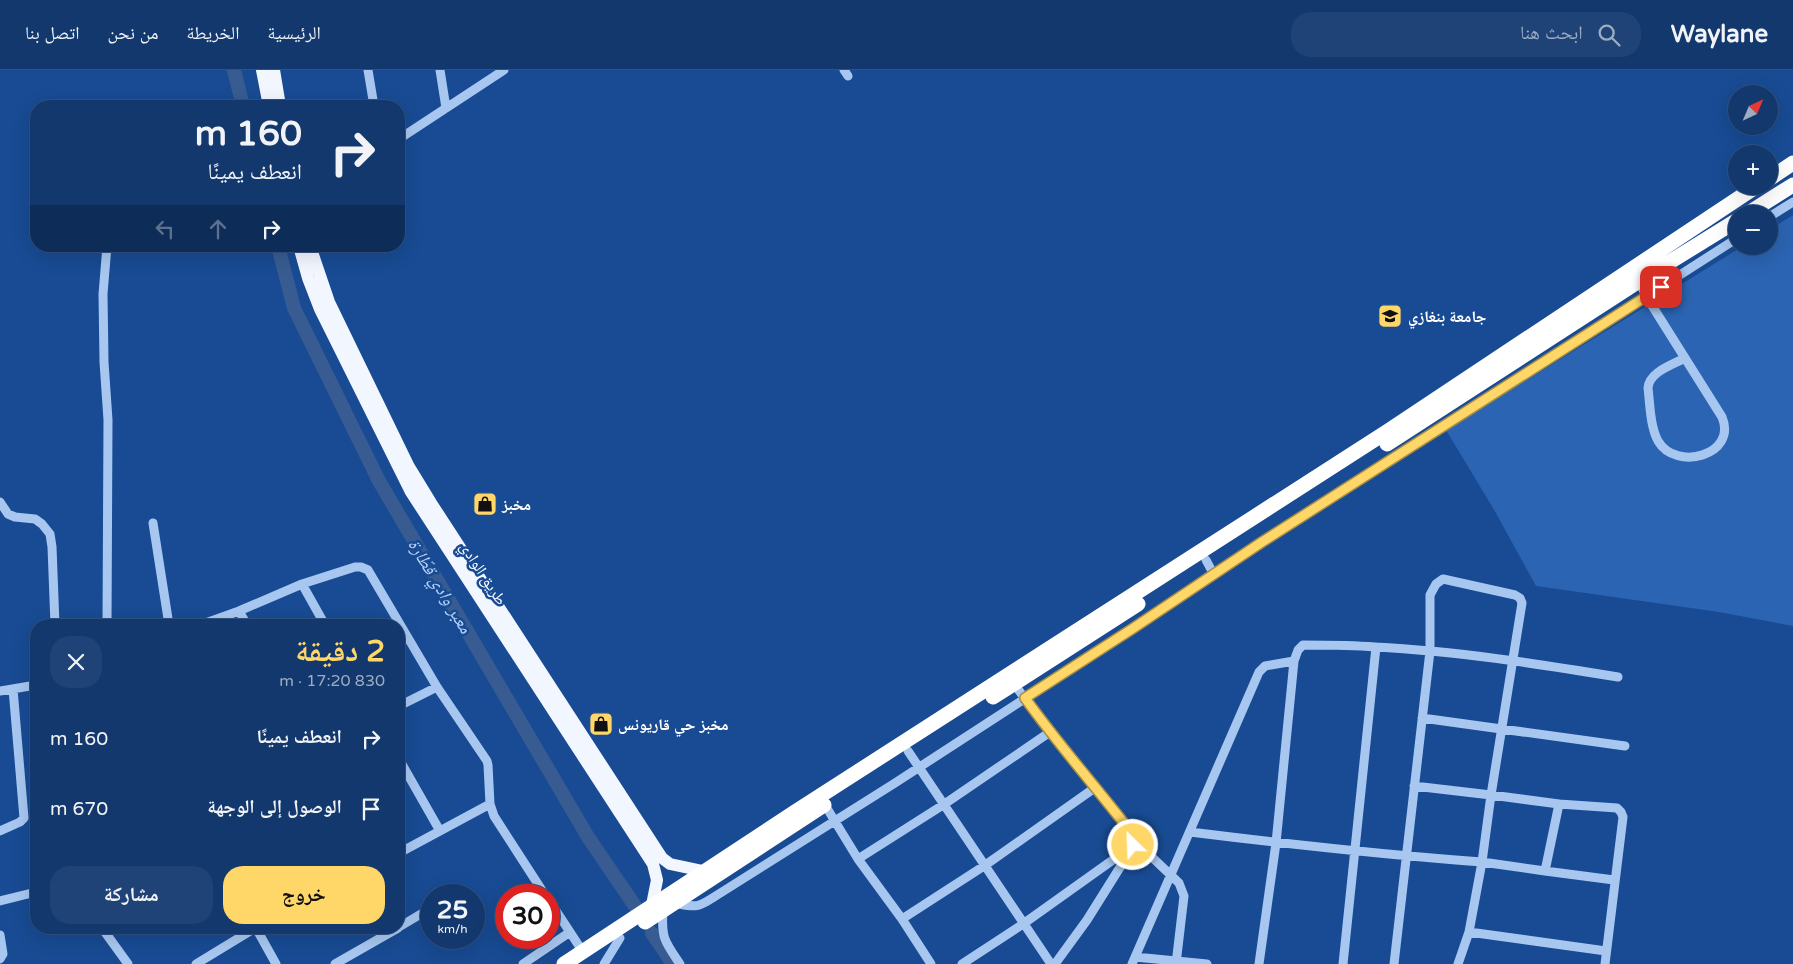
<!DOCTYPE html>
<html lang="ar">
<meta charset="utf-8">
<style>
:root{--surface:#12386e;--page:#1f4376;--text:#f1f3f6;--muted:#9cacc2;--line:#315281;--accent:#ffd768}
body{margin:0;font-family:"Varela Round","Noto Naskh Arabic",sans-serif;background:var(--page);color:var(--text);direction:rtl;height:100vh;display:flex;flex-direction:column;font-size:19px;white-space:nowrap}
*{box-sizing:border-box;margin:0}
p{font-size:16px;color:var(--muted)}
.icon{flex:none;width:28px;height:28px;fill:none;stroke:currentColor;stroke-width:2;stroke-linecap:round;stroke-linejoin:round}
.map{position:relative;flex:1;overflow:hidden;direction:ltr}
.side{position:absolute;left:30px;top:549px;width:375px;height:315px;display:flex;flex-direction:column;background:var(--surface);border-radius:20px;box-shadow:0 5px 20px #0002,0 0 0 1px var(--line);direction:rtl}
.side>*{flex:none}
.guide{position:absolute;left:30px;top:30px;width:375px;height:152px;border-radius:20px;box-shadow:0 5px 20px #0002,0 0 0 1px var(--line);direction:rtl;background:#12386e;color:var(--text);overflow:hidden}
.needle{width:32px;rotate:44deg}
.fabs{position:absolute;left:1728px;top:15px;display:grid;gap:10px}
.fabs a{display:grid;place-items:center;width:50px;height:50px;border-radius:50%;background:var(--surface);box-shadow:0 5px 20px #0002,0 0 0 1px var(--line);font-size:25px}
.speed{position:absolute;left:420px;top:814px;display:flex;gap:10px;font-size:25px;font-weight:700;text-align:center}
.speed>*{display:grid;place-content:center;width:65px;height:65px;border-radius:50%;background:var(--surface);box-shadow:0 5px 20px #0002,0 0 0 1px var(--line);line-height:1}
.speed small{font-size:12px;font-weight:400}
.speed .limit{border:8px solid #d22;background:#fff;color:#111}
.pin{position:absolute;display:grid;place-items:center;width:42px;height:42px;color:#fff;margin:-21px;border-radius:10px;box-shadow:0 2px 8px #0006}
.me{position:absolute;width:55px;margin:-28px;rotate:336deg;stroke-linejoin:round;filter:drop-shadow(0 0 4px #0008)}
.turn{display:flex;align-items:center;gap:18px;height:105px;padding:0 20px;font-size:22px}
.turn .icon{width:65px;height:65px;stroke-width:2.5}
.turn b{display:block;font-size:35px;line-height:42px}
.lanes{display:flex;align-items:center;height:48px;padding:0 20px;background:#0003;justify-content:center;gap:25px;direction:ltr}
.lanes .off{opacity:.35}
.round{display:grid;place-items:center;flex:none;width:52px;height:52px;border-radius:20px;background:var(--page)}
.headline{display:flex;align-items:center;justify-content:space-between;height:85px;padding:0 20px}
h1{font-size:30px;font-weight:800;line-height:38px;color:var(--accent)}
.action{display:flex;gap:10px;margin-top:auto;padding:10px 20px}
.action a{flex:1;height:58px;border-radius:20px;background:var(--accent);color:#111;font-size:20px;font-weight:800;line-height:58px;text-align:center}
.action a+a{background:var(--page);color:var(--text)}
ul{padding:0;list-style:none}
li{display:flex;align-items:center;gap:15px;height:70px;padding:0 20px}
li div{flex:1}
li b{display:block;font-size:19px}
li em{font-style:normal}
header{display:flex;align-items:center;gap:30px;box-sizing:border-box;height:70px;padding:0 25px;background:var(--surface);border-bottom:1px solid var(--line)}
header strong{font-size:24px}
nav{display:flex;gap:28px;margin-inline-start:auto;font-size:18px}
.search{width:350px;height:45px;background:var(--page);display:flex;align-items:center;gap:12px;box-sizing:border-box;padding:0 18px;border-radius:20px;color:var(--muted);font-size:19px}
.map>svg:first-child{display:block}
.green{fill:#2b64b2}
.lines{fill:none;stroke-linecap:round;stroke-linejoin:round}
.river{stroke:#385c91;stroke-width:14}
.minor{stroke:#a8c7f0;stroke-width:9}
.major{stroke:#f2f6ff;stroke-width:12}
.highway{stroke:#fff;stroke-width:15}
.route-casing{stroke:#a68c44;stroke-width:12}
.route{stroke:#ffd768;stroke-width:9}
.labels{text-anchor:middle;stroke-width:5;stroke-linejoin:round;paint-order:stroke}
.poi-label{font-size:16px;font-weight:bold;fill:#fff;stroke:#184b93;text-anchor:start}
.street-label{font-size:16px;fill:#fff;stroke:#184b93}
.water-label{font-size:18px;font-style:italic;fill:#b5d1f7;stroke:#184b93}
</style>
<header>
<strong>Waylane</strong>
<div class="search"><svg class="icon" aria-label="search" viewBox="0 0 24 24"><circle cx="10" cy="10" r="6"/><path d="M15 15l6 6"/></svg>ابحث هنا</div>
<nav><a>الرئيسية</a><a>الخريطة</a><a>من نحن</a><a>اتصل بنا</a></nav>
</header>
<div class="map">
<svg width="1793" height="894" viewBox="0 0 1793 894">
<rect width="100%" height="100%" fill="#184b93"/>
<path class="green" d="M1793,145V556L1719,542L1536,516L1493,438L1446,360L1743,176H1769V160Z"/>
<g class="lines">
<path class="river" d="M234,0L243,36
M278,176L294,238L379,411L588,767L637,839
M652,863L673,894"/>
<path class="minor" d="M368,0L374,36
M440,0L446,38
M844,0L848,6
M399,69L504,0
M1769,147L1793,132
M1639,211L1646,226L1722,347C1738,385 1676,402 1658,371C1650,356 1650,334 1648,318C1649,302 1672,295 1685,288
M0,432L8,444L15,447L35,449L42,454L50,464L52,477L55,555
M153,453L169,555
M1206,490L1214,505
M302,514L325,555
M239,541L247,555
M107,555L108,350L104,292L103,224L107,176
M200,555L239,541L302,514L355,497H361L368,500L437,617L487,691L488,695L490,734L494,746L545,825
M1014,614L1050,662L1096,717L1131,762C1134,771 1133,775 1129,783L1087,850L1055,894
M0,621L36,615
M399,636L437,617
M1422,648L1625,676
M908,681L1051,894
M399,689L440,761
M1414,716L1491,725L1559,734
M825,735L858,789L902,849L931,894
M0,761L20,752L24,748L13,619
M1190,762C1287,774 1385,785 1482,792L1491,725L1522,533L1520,528L1515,525L1443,509L1436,514L1430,525V581L1394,894
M1133,769L1179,813L1184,826L1176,894
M399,783L490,734
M858,789L943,735L1050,662
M1545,801L1614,810
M549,830L583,882
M0,831L36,822
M674,833C701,839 699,836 722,822L895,713L1132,559L1263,472L1736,169
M663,841C661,868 665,872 680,894
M902,849L984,796L1096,717
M399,857L431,838
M102,858L128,894
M256,858L276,894
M1469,862L1606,881
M0,865L3,884L0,889
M1135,887L1207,894
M196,894L255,858
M335,894L398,858
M523,894L570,862
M604,894L620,868
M962,894L1023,854L1131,777
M1132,894L1259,602L1265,596L1294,591
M1259,894L1276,773L1294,591L1298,580L1303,575C1327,575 1351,575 1375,577C1457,581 1538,594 1618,607
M1343,894L1376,577
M1458,894L1469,862L1482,792L1545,801L1559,734L1617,738L1621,742L1623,747L1605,894"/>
<path class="major" d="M262,0L269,36
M274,0L280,36
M299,176L308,208L320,239L411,422L653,794L657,810L652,835
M310,176L329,232L409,397L431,433L662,788L670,794L703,801"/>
<path class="highway" d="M1769,109L1793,93
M1747,144L1793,115
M1387,374L1639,211L1736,151
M993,627L1138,534
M645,852L824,735
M564,894L795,742L1388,361L1757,116"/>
</g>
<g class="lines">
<g class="route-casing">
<path id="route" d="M1133,775V769L1131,762C1096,717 1058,674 1025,628L1132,559L1262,472L1661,217"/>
</g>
<use href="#route" class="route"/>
</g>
<defs>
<g id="university-square" transform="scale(1.25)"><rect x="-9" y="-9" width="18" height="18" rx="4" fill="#ffd768" stroke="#184b93"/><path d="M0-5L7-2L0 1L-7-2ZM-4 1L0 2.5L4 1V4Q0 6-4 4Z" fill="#111"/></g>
<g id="shop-square" transform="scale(1.25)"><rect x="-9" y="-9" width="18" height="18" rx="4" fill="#ffd768" stroke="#184b93"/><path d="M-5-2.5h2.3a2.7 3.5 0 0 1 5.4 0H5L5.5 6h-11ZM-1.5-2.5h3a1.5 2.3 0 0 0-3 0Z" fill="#111"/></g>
</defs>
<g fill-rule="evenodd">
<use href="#university-square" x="1390" y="246"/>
<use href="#shop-square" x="485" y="434"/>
<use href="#shop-square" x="601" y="654"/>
</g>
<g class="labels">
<g class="poi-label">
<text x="1408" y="252">جامعة بنغازي</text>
<text x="502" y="440">مخبز</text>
<text x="618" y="660">مخبز حي قاريونس</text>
</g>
<g class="street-label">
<text transform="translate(484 503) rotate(57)" y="6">طريق الوادي</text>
</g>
<g class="water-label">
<text transform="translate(440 516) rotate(59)" y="6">معبر وادي قطّارة</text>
</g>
</g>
</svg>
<div class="fabs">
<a><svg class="needle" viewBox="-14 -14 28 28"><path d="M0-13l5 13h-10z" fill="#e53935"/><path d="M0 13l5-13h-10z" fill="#9cacc2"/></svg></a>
<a>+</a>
<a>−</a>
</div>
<div class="speed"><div>25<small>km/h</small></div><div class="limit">30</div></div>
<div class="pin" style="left:1661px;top:217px;background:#d93025"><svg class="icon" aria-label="arrive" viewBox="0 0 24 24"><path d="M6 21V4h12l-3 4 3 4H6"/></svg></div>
<svg class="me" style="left:1133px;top:775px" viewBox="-20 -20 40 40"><circle r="17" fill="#ffd768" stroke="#fff" stroke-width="3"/><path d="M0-11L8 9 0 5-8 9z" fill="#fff"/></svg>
<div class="guide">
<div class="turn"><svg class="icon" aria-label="right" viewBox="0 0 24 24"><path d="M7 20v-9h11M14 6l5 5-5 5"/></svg><div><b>160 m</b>انعطف يمينًا</div></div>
<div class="lanes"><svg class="icon off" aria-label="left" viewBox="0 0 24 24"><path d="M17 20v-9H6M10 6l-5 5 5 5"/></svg><svg class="icon off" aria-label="ahead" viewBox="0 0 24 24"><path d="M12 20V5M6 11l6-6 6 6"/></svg><svg class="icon" aria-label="right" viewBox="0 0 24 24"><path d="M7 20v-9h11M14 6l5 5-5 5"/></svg></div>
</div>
<section class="side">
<div class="headline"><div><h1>2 دقيقة</h1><p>830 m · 17:20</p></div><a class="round"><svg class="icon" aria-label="close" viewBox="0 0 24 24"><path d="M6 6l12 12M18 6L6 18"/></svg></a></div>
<ul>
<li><svg class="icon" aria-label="right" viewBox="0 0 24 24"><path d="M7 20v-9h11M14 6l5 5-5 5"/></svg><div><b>انعطف يمينًا</b></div><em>160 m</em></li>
<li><svg class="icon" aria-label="arrive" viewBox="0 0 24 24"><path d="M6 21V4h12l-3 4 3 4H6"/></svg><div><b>الوصول إلى الوجهة</b></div><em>670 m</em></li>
</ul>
<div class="action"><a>خروج</a><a>مشاركة</a></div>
</section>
</div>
